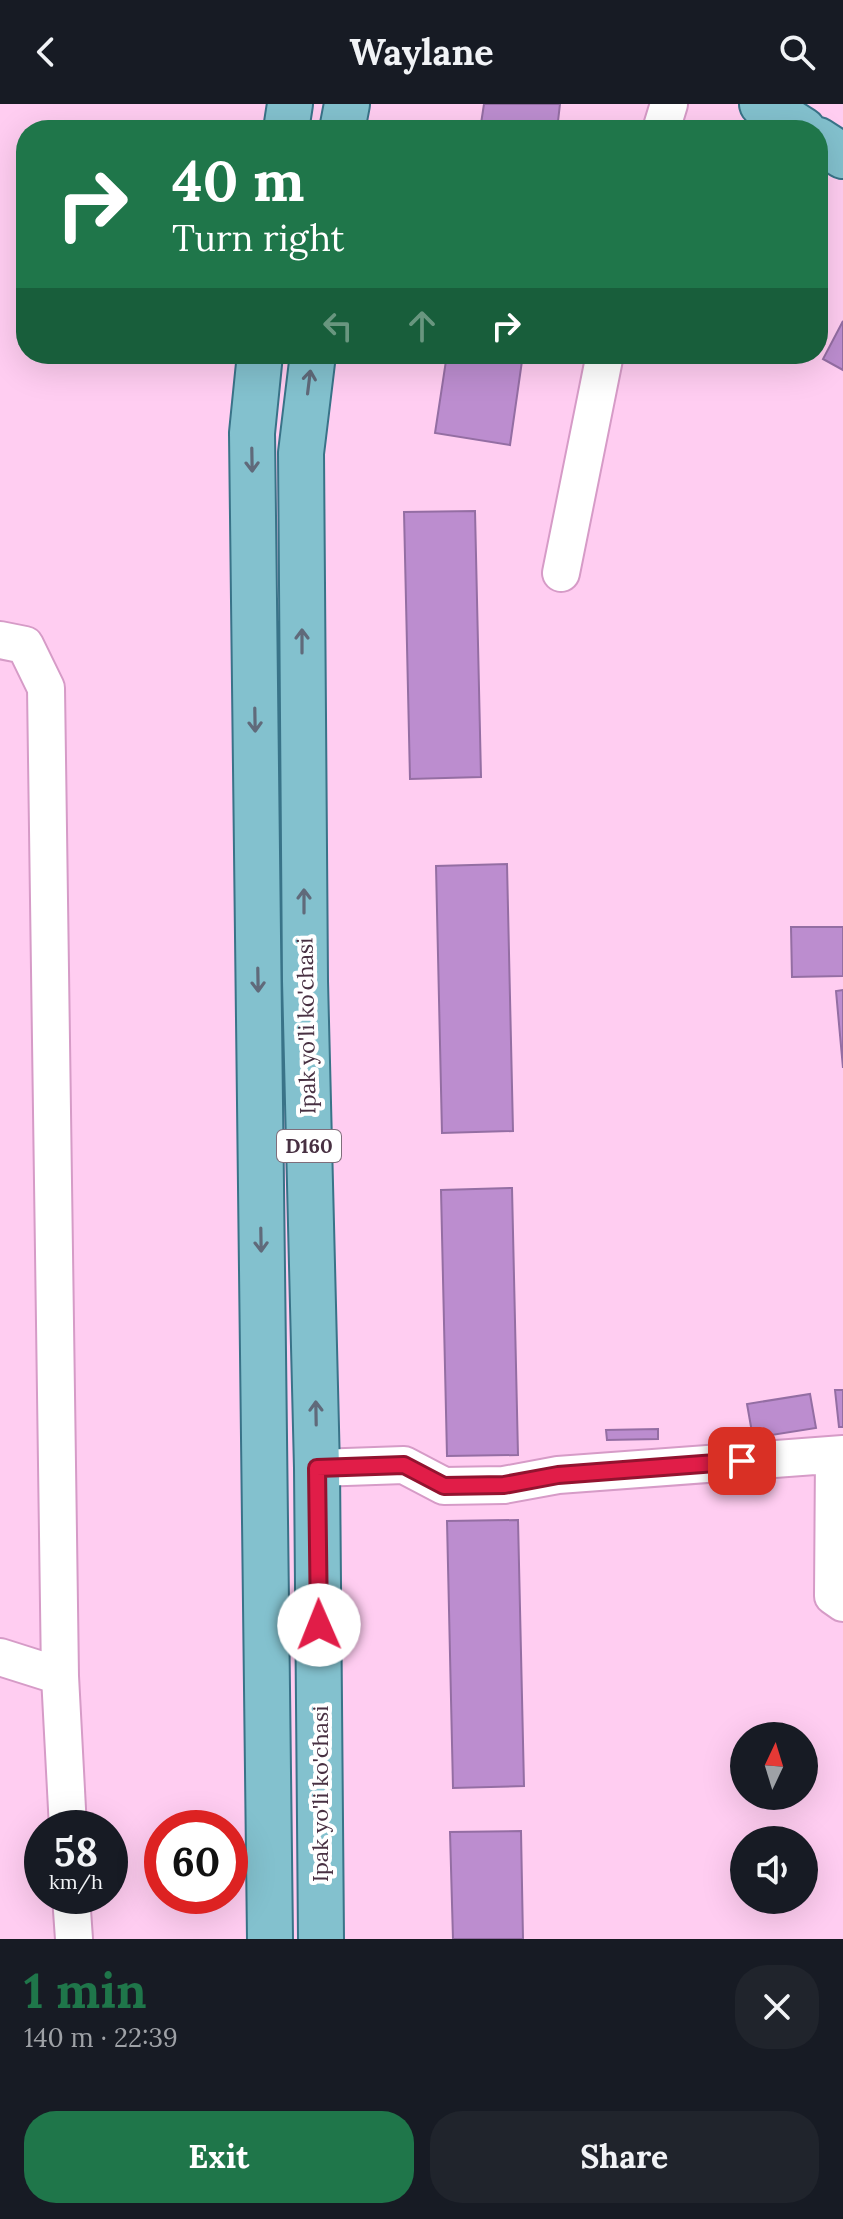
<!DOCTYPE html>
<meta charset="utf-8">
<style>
:root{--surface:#171b24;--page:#20242c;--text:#f1f3f6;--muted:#9ea1a6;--accent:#1f764a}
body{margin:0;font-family:Lora,serif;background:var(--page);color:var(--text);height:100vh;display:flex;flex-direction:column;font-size:30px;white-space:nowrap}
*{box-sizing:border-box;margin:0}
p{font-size:26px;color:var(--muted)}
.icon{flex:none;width:44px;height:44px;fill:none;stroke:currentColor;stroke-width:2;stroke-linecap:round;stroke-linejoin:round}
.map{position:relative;height:1835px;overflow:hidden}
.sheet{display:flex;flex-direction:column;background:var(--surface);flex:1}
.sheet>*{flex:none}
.banner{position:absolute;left:16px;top:16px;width:812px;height:244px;border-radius:32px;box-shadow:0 8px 32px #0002;background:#1f764a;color:#fff;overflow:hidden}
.needle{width:52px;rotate:4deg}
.buttons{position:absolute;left:730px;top:1618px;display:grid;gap:16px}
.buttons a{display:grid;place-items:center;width:88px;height:88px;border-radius:50%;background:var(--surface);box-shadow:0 8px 32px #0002;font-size:40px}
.speed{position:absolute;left:24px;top:1706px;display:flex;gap:16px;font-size:40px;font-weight:700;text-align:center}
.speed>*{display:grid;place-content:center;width:104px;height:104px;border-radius:50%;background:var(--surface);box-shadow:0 8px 32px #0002;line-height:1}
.speed small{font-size:20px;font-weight:400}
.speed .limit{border:12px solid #d22;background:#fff;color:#111}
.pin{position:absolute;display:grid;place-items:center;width:68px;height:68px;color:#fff;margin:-34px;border-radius:16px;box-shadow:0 4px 12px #0006}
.me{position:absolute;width:88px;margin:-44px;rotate:359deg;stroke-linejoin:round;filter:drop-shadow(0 0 6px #0008)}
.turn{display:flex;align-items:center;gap:28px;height:168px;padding:0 24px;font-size:36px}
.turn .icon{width:104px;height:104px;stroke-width:2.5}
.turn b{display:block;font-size:56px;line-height:68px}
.lanes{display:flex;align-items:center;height:76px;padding:0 24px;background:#0003;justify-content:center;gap:40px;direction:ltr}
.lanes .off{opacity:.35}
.round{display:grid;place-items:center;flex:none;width:84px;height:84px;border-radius:32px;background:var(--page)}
.head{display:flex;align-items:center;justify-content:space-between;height:136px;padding:0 24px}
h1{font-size:48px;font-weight:800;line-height:60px;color:var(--accent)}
.primary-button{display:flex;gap:16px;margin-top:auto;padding:16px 24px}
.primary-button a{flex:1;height:92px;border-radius:32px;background:var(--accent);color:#fff;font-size:32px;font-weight:800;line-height:92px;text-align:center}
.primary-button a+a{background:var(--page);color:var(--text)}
header{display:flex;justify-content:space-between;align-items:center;height:104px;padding:0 24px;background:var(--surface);font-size:36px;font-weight:800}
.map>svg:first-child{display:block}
.building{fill:#bc8dcf;stroke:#946ea3;stroke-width:2}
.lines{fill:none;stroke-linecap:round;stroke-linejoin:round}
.minor-casing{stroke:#d69bc7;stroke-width:40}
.major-casing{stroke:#397388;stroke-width:48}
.minor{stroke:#fff;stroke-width:36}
.major{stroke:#83c1ce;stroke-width:44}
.oneway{stroke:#606a7a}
.route-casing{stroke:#92132f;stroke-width:20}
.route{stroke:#e11d48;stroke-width:14}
.labels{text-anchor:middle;stroke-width:8;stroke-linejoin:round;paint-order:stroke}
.shield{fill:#fff;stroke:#7f6e7b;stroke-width:2}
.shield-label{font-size:20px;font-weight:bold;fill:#483042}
.street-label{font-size:22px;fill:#483042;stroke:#fff}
</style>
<header><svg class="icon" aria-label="back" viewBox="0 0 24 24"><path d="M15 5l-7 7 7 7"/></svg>Waylane<svg class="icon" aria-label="search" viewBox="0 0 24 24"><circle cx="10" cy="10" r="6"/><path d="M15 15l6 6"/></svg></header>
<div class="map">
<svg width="843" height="1835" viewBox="0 0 843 1835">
<rect width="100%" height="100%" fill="#ffcdf1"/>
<path class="building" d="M484,0H560L557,26H480Z
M843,217V266L823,255Z
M447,250H523L510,341L435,329Z
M475,407L481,673L410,675L404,408Z
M507,760L513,1027L442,1029L436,762Z
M791,823H843V872L792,873Z
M843,886V964L836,887Z
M512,1084L518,1351L447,1352L441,1086Z
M835,1286H843V1323H839Z
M810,1290L816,1324L753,1334L747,1300Z
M658,1325V1335L607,1336L606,1326Z
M518,1416L524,1682L453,1684L447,1417Z
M521,1727L523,1835H453L450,1728Z"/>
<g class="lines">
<g class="minor-casing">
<path id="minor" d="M661,26L669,0
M561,469L605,250
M0,536L25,541L46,584L60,1572L68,1724
M834,1352L833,1492L843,1499
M317,1364L404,1361L444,1382L504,1381L558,1371L843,1350
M0,1553L60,1572
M71,1792L74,1835"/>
</g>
<g class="major-casing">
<path id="major" d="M762,0L803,26
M286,26L290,0
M342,26L347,0
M818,36L843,52
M260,250L252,329L270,1835
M313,250L301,349L305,877L317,1364L321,1835"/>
</g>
<use href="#minor" class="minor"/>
<use href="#major" class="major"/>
</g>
<defs><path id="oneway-shaft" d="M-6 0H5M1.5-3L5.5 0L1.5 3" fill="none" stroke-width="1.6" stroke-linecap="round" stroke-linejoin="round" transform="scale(2)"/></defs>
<g class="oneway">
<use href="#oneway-shaft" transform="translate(309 278) rotate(-83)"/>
<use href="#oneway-shaft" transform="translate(252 356) rotate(89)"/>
<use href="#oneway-shaft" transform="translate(302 537) rotate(-90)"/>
<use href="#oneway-shaft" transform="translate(255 616) rotate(89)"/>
<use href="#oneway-shaft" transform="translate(304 797) rotate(-90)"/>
<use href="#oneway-shaft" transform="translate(258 876) rotate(89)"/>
<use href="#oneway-shaft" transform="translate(261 1136) rotate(89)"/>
<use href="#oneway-shaft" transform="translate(316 1309) rotate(-91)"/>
</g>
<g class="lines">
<g class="route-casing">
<path id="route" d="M319,1521L317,1364L404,1361L444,1382L504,1381L558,1371L742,1357"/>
</g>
<use href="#route" class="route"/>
</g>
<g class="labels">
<rect class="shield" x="277" y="1026" width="64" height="32" rx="6"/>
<g class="shield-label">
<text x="309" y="1049">D160</text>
</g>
<g class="street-label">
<text transform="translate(306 922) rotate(-91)" y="8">Ipak yo'li ko'chasi</text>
<text transform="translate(320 1690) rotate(-90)" y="8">Ipak yo'li ko'chasi</text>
</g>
</g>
</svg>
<div class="buttons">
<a><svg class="needle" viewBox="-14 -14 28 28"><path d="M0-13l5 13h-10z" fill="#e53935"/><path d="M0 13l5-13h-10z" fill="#9ea1a6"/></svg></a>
<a><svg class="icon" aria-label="sound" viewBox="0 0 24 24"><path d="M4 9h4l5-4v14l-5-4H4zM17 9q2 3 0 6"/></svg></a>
</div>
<div class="speed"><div>58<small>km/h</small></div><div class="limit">60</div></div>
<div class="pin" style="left:742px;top:1357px;background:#d93025"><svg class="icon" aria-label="arrive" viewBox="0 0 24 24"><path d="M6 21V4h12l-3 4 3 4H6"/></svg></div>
<svg class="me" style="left:319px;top:1521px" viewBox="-20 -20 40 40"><circle r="19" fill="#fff"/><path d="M0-13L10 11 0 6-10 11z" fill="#e11d48"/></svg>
<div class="banner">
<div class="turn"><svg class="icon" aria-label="right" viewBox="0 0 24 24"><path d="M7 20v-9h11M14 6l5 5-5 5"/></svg><div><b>40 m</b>Turn right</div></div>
<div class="lanes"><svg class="icon off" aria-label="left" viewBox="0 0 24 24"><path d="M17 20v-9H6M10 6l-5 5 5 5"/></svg><svg class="icon off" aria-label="ahead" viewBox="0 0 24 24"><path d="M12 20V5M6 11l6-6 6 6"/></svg><svg class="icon" aria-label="right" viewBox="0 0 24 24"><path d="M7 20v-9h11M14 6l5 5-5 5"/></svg></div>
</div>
</div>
<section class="sheet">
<div class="head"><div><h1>1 min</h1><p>140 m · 22:39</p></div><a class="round"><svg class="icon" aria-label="close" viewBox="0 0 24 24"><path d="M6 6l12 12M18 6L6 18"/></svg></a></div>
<div class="primary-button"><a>Exit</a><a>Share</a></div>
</section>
